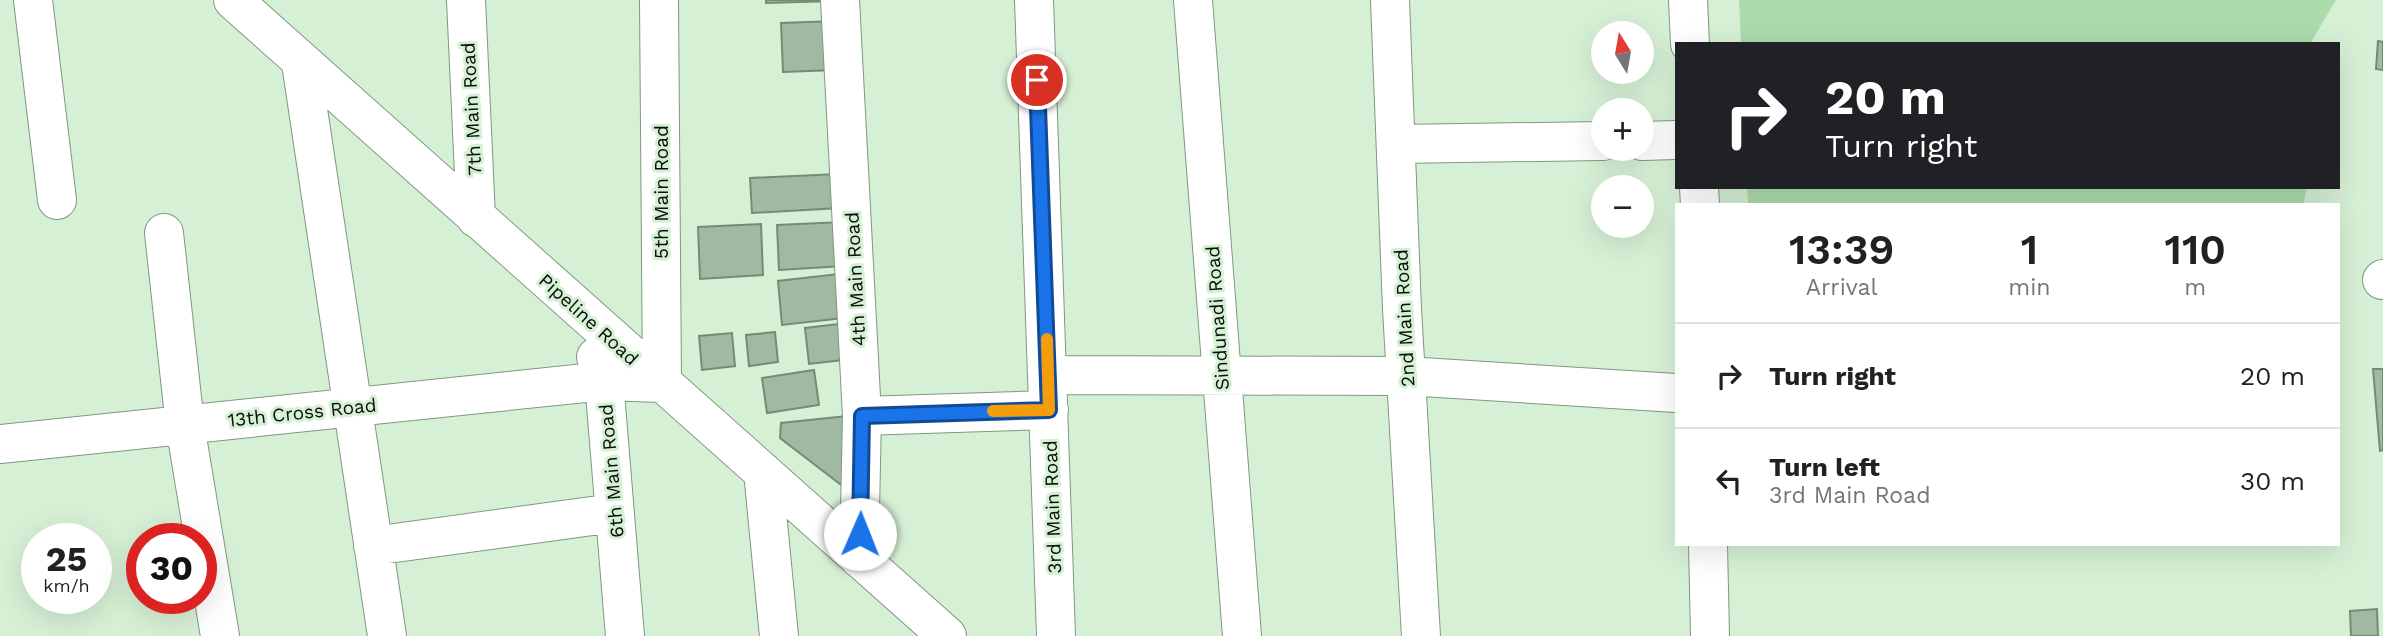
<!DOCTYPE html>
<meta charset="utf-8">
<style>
:root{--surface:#fff;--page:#f6f6f6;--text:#202124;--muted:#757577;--line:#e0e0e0}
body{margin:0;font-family:"Work Sans",sans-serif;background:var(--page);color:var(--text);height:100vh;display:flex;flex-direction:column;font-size:26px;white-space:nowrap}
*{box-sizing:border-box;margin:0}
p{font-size:23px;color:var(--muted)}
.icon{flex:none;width:38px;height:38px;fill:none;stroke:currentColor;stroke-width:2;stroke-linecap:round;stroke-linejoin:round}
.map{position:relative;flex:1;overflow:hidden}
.drawer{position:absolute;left:1675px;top:203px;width:665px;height:343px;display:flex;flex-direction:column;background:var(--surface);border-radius:0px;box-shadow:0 7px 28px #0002}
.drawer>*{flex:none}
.top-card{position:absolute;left:1675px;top:42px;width:665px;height:147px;border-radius:0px;box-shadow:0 7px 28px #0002;background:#202124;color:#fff;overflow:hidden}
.needle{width:46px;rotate:349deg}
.buttons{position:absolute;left:1591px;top:21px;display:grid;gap:14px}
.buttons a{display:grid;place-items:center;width:63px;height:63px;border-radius:50%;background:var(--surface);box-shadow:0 7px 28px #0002;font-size:35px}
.speed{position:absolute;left:21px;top:523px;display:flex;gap:14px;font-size:35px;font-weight:700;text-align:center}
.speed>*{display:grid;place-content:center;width:91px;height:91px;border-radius:50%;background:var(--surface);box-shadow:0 7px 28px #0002;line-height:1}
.speed small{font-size:18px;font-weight:400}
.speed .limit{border:10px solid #d22;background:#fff;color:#111}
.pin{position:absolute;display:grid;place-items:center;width:60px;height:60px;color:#fff;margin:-30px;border:4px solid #fff;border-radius:50%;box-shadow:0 2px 7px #0007}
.me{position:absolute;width:77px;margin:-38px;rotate:1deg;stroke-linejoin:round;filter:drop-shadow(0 0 5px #0008)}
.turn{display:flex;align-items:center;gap:24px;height:147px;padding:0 35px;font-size:32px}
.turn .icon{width:91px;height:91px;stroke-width:2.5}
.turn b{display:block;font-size:49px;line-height:60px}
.eta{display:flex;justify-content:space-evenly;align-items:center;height:119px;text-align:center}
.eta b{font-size:42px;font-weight:600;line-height:49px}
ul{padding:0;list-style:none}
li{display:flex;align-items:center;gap:21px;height:105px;padding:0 35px;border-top:2px solid var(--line)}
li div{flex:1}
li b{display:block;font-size:26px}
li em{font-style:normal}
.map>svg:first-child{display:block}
.green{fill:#acdbac}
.building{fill:#a1b9a0;stroke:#748b74;stroke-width:2}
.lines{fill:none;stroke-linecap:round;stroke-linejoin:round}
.minor-casing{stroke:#809880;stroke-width:40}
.minor{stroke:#fff;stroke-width:38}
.route-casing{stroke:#114b97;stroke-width:18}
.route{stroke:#1a73e8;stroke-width:12}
.slow{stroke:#f59e0b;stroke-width:12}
.labels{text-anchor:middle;stroke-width:6;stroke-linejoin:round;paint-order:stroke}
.street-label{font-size:19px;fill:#071007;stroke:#d6f0d5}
</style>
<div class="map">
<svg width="2383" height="636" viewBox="0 0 2383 636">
<rect width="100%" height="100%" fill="#d6f0d5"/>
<path class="green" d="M1739,0H2336L2310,44H1741Z
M1747,187H2307L2303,205H1748Z"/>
<path class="building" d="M766,0H836V1L766,3Z
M835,21L836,70L783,72L781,23Z
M2378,41L2383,42V70L2376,69Z
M838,174L840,208L752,213L750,178Z
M842,222L844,266L779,270L777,225Z
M761,224L763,275L700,279L698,227Z
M847,273L852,317L782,325L778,281Z
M847,323L851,359L809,364L805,328Z
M775,332L778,362L749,366L746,335Z
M732,333L735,366L702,370L699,336Z
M2373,369H2383V450L2380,451Z
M814,370L819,405L767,413L762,378Z
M856,415L858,498L780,438L781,423Z
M2377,609L2378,636H2351L2350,611Z"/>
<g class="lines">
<g class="minor-casing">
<path id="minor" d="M33,0L57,200
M233,0L947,636
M466,0L476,218
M840,0L862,416L859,558
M1034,0L1056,636
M1193,0L1242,636
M1390,0L1402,309L1421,636
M1688,0L1690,44
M301,63L387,636
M1642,141L1676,140
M1396,144L1603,141
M1699,187L1700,205
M164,233L185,425L220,636
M2382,280L2383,279
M596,357L604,381L625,636
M1048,375L1406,376L1676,393
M862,416L1049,410
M0,444L604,381L662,383L659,0
M763,472L779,636
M1708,544L1710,636
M373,546L614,513"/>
</g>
<use href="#minor" class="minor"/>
</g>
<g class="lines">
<g class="route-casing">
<path id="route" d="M860,534L862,416L1049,410L1037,80"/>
</g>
<use href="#route" class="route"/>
<path class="slow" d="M993,411L1049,410L1047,339"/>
</g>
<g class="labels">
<g class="street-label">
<text transform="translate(471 109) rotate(-93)" y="7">7th Main Road</text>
<text transform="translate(661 192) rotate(-90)" y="7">5th Main Road</text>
<text transform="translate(855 279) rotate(-93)" y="7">4th Main Road</text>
<text transform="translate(1217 318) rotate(-94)" y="7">Sindunadi Road</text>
<text transform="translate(1404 318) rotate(-93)" y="7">2nd Main Road</text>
<text transform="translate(589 319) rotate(42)" y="7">Pipeline Road</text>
<text transform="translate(302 412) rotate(-6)" y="7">13th Cross Road</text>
<text transform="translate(611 471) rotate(-95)" y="7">6th Main Road</text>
<text transform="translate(1052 507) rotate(-92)" y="7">3rd Main Road</text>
</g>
</g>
</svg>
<div class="buttons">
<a><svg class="needle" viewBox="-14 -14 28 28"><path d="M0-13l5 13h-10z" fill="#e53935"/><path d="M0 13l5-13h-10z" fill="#757577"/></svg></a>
<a>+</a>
<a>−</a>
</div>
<div class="speed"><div>25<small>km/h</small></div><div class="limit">30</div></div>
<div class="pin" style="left:1037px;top:80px;background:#d93025"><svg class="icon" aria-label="arrive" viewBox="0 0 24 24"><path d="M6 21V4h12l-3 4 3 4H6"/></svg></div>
<svg class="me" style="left:860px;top:534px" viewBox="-20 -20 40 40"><circle r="19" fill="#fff"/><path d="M0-13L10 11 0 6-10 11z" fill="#1a73e8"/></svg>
<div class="top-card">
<div class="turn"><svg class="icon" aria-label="right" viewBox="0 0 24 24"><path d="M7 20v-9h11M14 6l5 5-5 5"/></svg><div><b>20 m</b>Turn right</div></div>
</div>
<section class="drawer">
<div class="eta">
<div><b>13:39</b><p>Arrival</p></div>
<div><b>1</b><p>min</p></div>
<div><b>110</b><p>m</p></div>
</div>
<ul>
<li><svg class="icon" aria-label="right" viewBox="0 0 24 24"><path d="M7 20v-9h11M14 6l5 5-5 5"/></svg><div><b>Turn right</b></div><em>20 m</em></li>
<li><svg class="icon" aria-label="left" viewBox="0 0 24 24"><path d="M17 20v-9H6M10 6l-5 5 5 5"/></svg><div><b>Turn left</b><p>3rd Main Road</p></div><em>30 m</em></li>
</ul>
</section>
</div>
